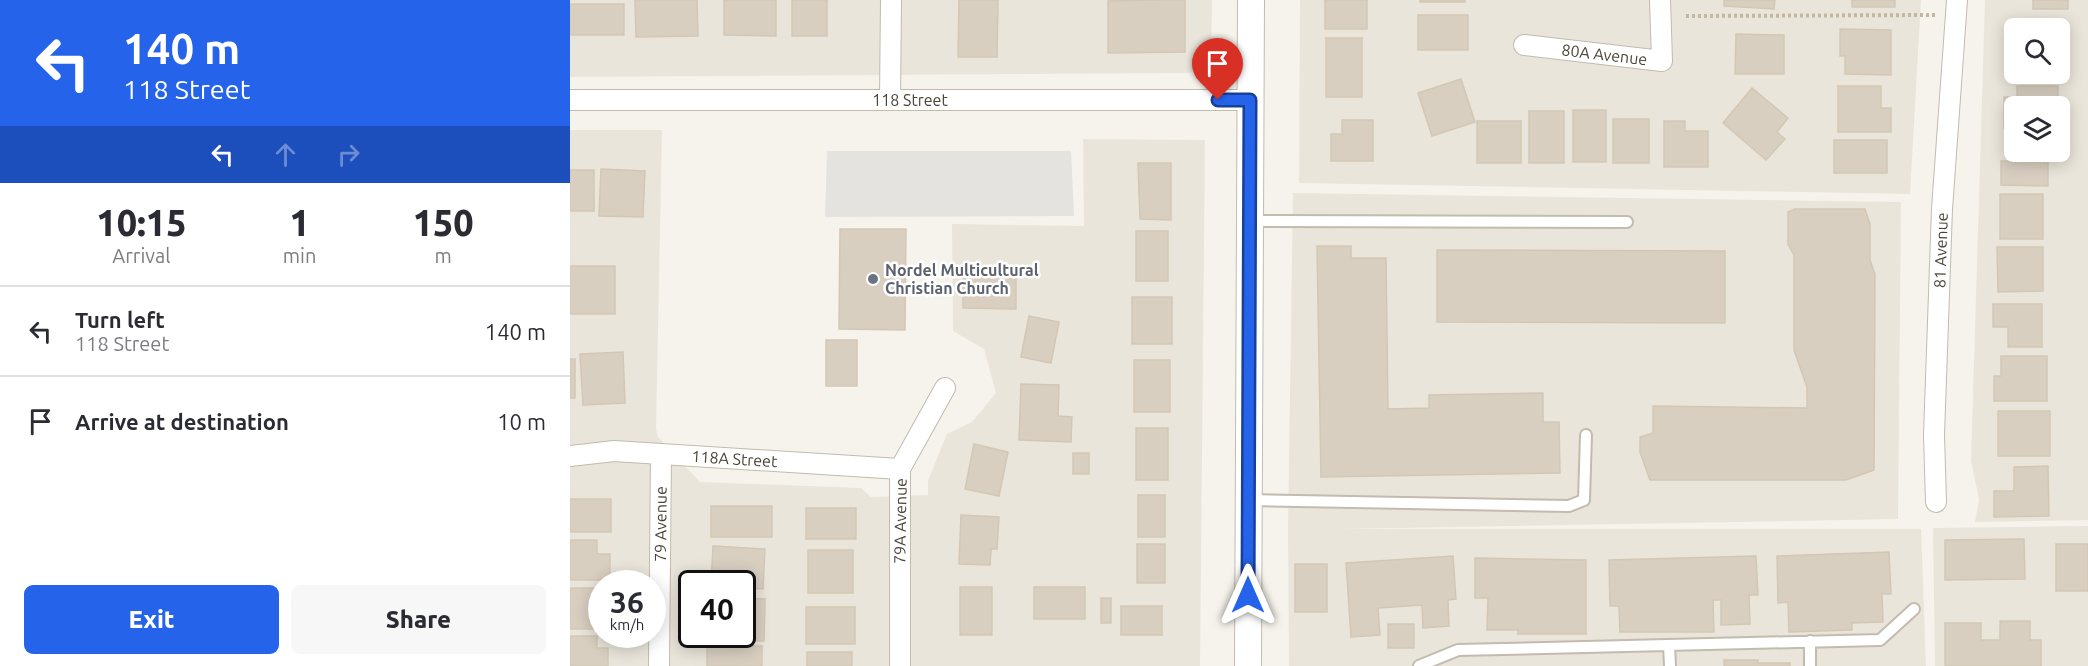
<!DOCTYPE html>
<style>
:root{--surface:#fff;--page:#f7f7f7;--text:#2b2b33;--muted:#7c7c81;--line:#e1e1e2;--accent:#2563eb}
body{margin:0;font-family:Ubuntu,sans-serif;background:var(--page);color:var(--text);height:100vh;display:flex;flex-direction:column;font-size:22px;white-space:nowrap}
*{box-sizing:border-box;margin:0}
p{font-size:20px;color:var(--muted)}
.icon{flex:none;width:33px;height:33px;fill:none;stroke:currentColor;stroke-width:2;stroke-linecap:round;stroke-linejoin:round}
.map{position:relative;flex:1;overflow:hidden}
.panel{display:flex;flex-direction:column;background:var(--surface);width:570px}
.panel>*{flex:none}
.hud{background:#2563eb;color:#fff;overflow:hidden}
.fabs{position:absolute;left:1434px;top:18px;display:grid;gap:12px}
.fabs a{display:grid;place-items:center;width:66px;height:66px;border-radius:9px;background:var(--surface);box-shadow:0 3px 15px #0003;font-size:30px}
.speed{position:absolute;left:18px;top:570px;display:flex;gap:12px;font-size:30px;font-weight:700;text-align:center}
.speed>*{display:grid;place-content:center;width:78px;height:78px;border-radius:50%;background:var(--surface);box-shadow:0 3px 15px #0003;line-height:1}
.speed small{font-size:15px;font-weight:400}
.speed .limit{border:3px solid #111;border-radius:9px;background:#fff;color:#111}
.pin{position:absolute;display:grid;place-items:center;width:51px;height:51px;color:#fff;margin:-62px -26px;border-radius:50% 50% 50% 0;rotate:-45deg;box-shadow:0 0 6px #0007}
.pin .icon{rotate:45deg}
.me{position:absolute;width:66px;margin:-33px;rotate:0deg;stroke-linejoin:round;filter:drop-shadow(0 0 4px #0008)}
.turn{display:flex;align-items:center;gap:21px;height:126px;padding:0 24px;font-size:27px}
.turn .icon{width:78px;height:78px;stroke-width:2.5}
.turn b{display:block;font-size:42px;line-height:51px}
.lanes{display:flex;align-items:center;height:57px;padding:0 24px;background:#0003;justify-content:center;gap:30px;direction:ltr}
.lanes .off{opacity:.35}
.eta{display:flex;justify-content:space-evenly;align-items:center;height:102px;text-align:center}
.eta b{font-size:36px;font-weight:800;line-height:42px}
.primary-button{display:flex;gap:12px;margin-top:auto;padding:12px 24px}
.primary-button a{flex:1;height:69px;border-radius:9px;background:var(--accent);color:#fff;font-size:24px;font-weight:800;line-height:69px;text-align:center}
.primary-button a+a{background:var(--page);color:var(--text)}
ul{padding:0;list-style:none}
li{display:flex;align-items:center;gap:18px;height:90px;padding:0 24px;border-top:2px solid var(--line)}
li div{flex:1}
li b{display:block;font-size:22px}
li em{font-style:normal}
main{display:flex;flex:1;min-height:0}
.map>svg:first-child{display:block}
.residential{fill:#eae5da;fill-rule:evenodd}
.parking{fill:#e5e3e0}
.building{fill:#d8cfc1;stroke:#d3c7b4;stroke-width:1.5}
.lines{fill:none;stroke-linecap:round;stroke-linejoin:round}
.service-casing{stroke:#c2bbae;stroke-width:14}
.minor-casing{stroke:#c2bbae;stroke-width:22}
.tertiary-casing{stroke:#c2bbae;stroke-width:28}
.path{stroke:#c4b79f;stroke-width:4;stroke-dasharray:3 3;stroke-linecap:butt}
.service{stroke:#fff;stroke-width:10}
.minor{stroke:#fff;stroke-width:20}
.tertiary{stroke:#fff;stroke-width:26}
.route-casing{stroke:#184099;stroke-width:15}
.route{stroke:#2563eb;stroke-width:10}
.worship-dot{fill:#6b7280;stroke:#fff;stroke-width:2}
.labels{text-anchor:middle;stroke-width:5;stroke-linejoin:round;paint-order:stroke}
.street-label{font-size:16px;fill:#4b4439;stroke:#fff}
.worship-label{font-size:16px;font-weight:bold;fill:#5b616d;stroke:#fff;text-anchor:start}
</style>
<main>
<section class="panel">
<div class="hud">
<div class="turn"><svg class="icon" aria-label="left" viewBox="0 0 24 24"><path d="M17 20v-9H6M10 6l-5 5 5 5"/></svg><div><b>140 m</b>118 Street</div></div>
<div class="lanes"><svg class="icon" aria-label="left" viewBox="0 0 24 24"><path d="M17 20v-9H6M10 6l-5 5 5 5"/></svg><svg class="icon off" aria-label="ahead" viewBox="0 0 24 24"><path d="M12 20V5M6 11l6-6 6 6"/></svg><svg class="icon off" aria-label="right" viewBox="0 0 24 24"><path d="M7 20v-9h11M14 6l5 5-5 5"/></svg></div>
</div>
<div class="eta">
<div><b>10:15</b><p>Arrival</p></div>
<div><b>1</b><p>min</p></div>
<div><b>150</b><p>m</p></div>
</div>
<ul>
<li><svg class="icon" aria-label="left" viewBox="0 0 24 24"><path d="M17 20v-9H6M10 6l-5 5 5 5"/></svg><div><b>Turn left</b><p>118 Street</p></div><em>140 m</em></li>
<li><svg class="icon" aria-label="arrive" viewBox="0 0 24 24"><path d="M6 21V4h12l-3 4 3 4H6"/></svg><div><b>Arrive at destination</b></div><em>10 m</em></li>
</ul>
<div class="primary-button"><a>Exit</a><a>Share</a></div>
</section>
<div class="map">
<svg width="1518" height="666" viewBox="0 0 1518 666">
<rect width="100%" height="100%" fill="#f6f3ec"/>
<path class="residential" d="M0,0H642L641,61L620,73L0,77Z
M730,0H1351L1340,194L729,183Z
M1415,0H1518V520L1405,522L1409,499L1401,461ZM1444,28H1490V74H1444ZM1444,106H1490V152H1444Z
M0,130H92L86,429L88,437L130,482L291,488L301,497L358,495V481L377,434L402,422L426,393L414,349L383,331L382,224L514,226L513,139L635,140L630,666H0ZM32,584H82V634H32ZM122,584H172V634H122Z
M723,193L1331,202L1328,519L773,529H1351L1356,666H719L718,530Z
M1518,526V666H1365L1363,528Z"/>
<path class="parking" d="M257,151H501L504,216L255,217Z"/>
<path class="building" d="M65,0H127L128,36L66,37Z
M154,0H206V36L154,35Z
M222,0H257V36H222Z
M389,0H428L427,57H388Z
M583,0H615V52L538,53V1Z
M755,0H797V29H755Z
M850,0H895V2H850Z
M1154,0H1205L1204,9L1154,6Z
M1282,0H1325V7H1282Z
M1463,0H1498V9H1463Z
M0,4H54V35H0Z
M848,15H898V50H848Z
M1442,23H1480V28H1444V74H1489V77H1442Z
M1270,29L1321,30V75L1275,74V56H1270Z
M1166,34L1214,35V74H1165Z
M756,38H792V97H756Z
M891,79L905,122L862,136L848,93Z
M1268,86H1311V108H1321V132H1268Z
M1447,86H1488V106H1444V128H1434V97H1447Z
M1182,88L1218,118L1207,132L1215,139L1196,160L1153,123Z
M1003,110H1036V162H1003Z
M959,111H994V163H959Z
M1043,119H1079V163H1043Z
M772,120H803V161H761V134H772Z
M907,121H951V163H907Z
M1094,121H1115V131H1138V167H1094Z
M1264,140H1317V173H1264Z
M1441,141H1444V152H1478V186L1431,185V161H1441Z
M568,163H601V220L570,219Z
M31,169L75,171L73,217L29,216Z
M0,170H24V211H0Z
M1430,194H1473V239H1430Z
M1225,209H1295L1300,224V260L1305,274L1304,470L1276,480H1080L1070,452V437L1083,433V406L1237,408V387L1224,350V255L1218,244V212Z
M270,229H336L335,330L269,329Z
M566,231H598V281H566Z
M747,246H781V258H816L818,409L859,408V395L973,393V422H989L990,473L751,477Z
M1427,247H1473V291L1428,292Z
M867,250L1155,251V323L867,322Z
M0,266H45V314H0Z
M393,272H446V309L393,308Z
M562,297H602V344H562Z
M1423,304H1472V347H1438V327H1423Z
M459,316L489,322L481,363L451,357Z
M256,340H287V386H256Z
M53,352L55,403L13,405L10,354Z
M1431,356H1477V401H1424V376H1431Z
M0,359H5V398H0Z
M564,360H600V412H564Z
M451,384L489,385L488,416L502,417L501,442L449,440Z
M1428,411H1480V456H1428Z
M566,428H598V480H566Z
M404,444L438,452L429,496L395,489Z
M503,453H519V474H503Z
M1478,466L1479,516L1424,517V491H1444V467Z
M568,495H595V537H568Z
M0,499H41V532H0Z
M141,506H202V537H141Z
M236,508H286V539H236Z
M391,515L429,517L427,549H421L420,565L389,564Z
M1454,539L1455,579L1375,580V540Z
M0,540H27V554H40V580H0Z
M567,544H595V583H567Z
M1486,544H1518V591H1486Z
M143,546L195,549L193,589L172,588V584H141Z
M238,550H283V593H238Z
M1319,552L1321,594H1312L1313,622L1282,623V630L1219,632L1218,602L1208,603L1207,556Z
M883,556L886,599L878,600L879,626L853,628L852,605L808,608L810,635L781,637L776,563Z
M1186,556L1188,595H1179L1180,624L1151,625V600H1143L1144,632H1050L1049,606H1040L1039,560Z
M905,558L1016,560V634H948V630H917L918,598H905Z
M725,564H757V612H725Z
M390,587H422V635H390Z
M464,587H515V619H464Z
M0,588H26V605H32V629H0Z
M172,598L195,599L194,641L141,639V634H172Z
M531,598H541V623H531Z
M551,606H592V635H551Z
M236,607H285V644H236Z
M1430,621H1460V640H1471V666H1375V623H1411V640H1430Z
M818,624H844V648H818Z
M0,636H27V648H38V666H0Z
M137,646H192V666H137Z
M237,652H282V666H237Z
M1154,660H1188V663H1220V666H1154Z"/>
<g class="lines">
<g class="service-casing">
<path id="service" d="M680,221L1057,222
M679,500L999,506L1014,500L1016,435
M1240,641V666
M1099,645L1100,666
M849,666L888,650L1310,640L1344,609"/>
</g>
<g class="minor-casing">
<g id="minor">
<path id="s1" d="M954,45L1092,61L1090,0"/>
<path id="s2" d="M0,100H680"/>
<path d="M320,100L321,0"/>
<path id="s3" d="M0,456L44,451L330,469"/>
<path id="s4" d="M1366,502L1364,435L1372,209L1387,0"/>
<path id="s5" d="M89,666L91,454"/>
<path d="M330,666V469L375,388"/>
</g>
</g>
<g class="tertiary-casing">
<path id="tertiary" d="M678,666L681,0"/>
</g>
<path class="path" d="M1116,16L1366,15"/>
<use href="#service" class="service"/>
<use href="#minor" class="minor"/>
<use href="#tertiary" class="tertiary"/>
</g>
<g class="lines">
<g class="route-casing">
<path id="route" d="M648,100H680L678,595"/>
</g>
<use href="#route" class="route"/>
</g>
<circle class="worship-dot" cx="303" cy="279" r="6"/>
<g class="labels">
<g class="street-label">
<text dy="6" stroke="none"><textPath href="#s1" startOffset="81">80A Avenue</textPath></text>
<text dy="6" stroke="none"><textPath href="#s2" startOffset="340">118 Street</textPath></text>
<text dy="6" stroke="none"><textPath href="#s4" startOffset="252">81 Avenue</textPath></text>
<text dy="6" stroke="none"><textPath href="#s3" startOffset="165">118A Street</textPath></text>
<text transform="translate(330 521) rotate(-89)" y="6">79A Avenue</text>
<text dy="6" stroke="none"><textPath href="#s5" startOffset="142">79 Avenue</textPath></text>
</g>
<g class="worship-label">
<text x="315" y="276">Nordel Multicultural<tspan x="315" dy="18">Christian Church</tspan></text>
</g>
</g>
</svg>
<div class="fabs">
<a><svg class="icon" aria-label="search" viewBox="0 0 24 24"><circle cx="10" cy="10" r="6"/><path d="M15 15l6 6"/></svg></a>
<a><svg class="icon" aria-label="layers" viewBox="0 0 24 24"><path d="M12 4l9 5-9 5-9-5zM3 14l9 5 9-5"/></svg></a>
</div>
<div class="speed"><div>36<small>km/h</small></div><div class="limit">40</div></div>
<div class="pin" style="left:648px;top:100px;background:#d93025"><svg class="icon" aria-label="arrive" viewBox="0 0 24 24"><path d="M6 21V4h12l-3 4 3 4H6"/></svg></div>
<svg class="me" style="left:678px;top:595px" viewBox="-20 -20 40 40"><path d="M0-17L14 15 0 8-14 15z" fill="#2563eb" stroke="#fff" stroke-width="4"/></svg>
</div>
</main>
